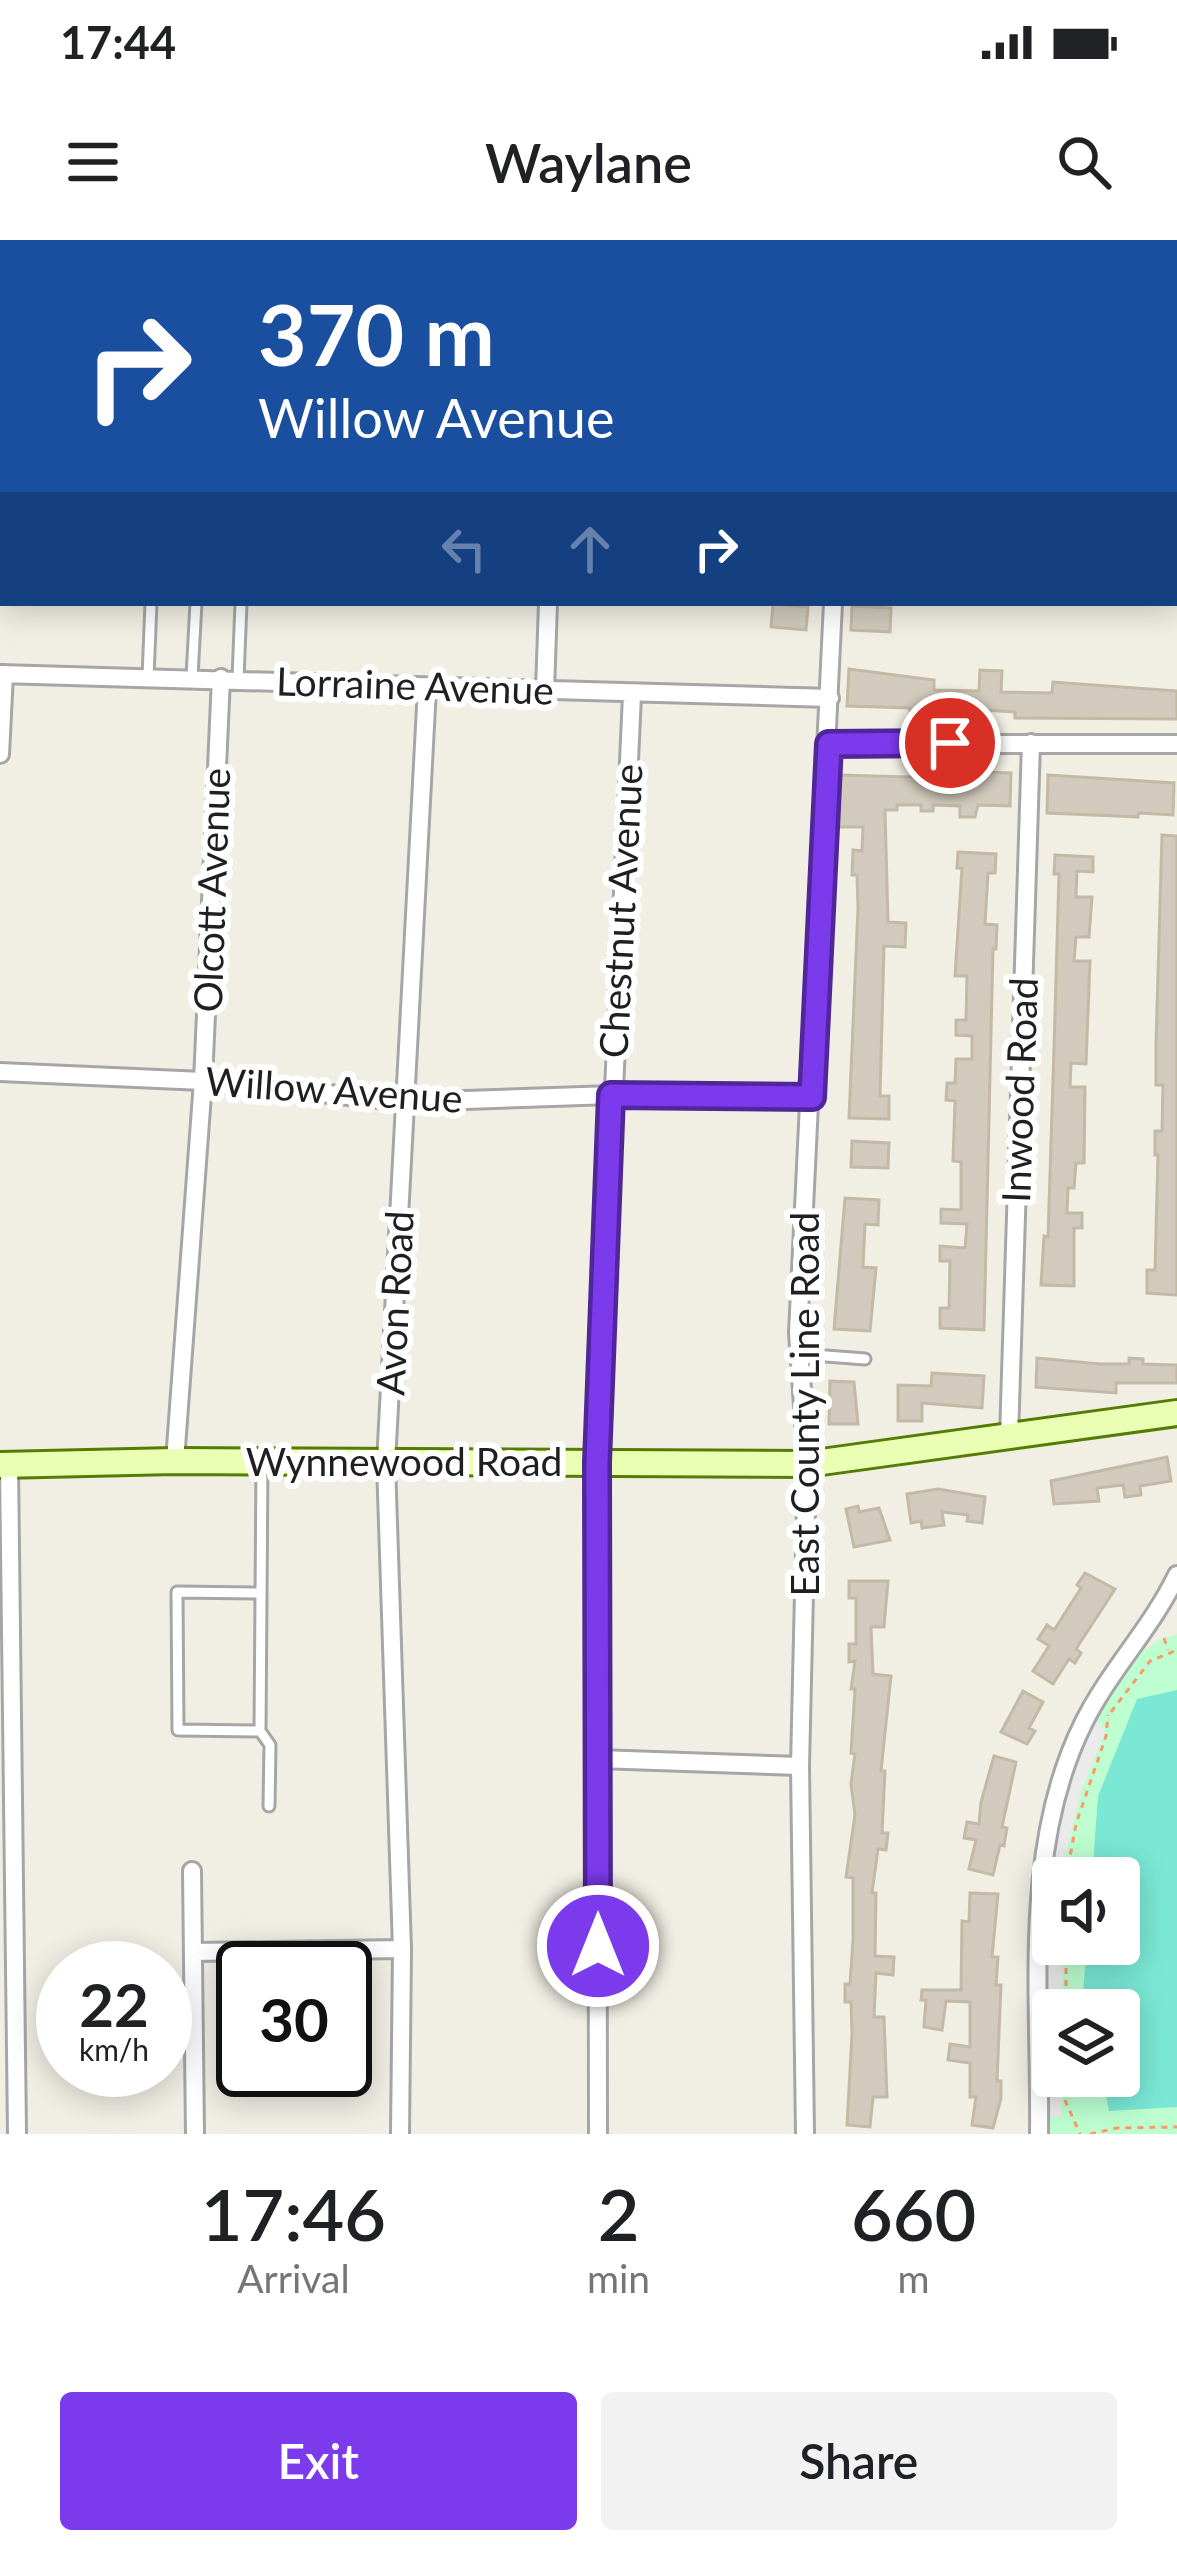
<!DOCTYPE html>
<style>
:root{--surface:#fff;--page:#f2f2f2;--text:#202124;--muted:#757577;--accent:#7c3aed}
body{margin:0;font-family:Lato,sans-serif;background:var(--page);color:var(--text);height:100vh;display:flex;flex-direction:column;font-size:45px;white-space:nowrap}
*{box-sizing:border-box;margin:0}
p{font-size:39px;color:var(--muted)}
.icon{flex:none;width:66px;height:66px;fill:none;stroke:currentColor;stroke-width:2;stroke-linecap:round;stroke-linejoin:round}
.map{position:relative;height:1894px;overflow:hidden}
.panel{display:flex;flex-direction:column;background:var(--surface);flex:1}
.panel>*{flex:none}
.hud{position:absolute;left:0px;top:0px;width:1179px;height:366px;box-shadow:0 6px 30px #0003;background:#1a4fa0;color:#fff;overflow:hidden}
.buttons{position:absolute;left:1032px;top:1617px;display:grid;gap:24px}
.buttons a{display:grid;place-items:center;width:108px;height:108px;border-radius:12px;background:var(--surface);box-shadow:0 6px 30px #0003;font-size:60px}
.speed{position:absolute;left:36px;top:1701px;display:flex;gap:24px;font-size:60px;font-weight:700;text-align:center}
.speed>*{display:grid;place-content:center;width:156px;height:156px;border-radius:50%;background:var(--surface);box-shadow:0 6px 30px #0003;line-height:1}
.speed small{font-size:30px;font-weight:400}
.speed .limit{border:6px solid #111;border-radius:18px;background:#fff;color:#111}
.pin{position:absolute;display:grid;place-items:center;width:102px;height:102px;color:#fff;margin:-51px;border:6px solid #fff;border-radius:50%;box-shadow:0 3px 12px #0007}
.me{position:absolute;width:132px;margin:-66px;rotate:0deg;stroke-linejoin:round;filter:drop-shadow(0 0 9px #0008)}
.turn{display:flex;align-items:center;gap:42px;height:252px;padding:0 60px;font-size:54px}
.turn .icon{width:156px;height:156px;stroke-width:2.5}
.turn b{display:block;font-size:84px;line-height:102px}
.lanes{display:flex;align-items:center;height:114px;padding:0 60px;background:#0003;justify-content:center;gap:60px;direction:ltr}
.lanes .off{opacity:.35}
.eta{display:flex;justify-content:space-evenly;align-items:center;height:204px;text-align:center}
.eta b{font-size:72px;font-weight:600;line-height:84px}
.action{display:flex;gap:24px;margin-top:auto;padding:24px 60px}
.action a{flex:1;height:138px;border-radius:12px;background:var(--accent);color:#fff;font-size:48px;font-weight:600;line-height:138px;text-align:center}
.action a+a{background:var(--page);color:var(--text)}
.status{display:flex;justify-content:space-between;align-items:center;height:84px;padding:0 60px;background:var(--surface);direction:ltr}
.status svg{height:33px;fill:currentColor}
header{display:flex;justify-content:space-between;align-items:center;height:156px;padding:0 60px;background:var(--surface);font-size:54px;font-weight:600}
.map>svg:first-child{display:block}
.park{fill:#bdffd1;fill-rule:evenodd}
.pitch{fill:#7ae8d5}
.parking{fill:#ebebeb}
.building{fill:#d1cabd;stroke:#c4b9a5;stroke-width:3}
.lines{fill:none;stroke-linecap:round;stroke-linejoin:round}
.service-casing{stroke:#a6a6a6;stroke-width:15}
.minor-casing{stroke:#a6a6a6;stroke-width:22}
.secondary-casing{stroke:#537c00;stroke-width:30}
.path{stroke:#ff9867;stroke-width:3;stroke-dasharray:6 6;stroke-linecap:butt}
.service{stroke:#fff;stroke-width:9}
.minor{stroke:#fff;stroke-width:16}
.secondary{stroke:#ebffb4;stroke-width:24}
.route-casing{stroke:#51269a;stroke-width:30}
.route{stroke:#7c3aed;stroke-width:21}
.labels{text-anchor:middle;stroke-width:12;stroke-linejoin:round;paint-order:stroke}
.street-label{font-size:39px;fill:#1f1f1f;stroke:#fff}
</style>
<div class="status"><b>17:44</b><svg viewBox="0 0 49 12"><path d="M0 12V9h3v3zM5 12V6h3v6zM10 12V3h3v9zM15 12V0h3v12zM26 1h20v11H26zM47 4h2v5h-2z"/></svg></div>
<header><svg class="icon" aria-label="menu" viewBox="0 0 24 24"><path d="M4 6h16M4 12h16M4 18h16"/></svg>Waylane<svg class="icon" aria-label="search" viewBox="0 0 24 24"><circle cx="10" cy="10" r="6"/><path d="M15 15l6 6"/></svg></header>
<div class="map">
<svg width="1177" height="1894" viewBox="0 0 1177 1894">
<rect width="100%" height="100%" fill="#f1efe4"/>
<path class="park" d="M1177,1394V1894H1048L1053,1704H1119V1638H1054C1064,1569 1098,1411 1177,1394ZM1053,1770H1119V1836H1053Z"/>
<path class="pitch" d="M1177,1450V1867L1109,1871L1102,1836H1119V1770H1087L1083,1753L1087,1704H1119V1638H1092L1098,1556L1137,1459Z"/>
<path class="parking" d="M1091,1470L1105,1492L1080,1554L1066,1613L1065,1638H1053V1704H1063L1062,1770H1053V1836H1061L1062,1876L1039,1880L1045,1611Z"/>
<path class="building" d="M773,364L808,367L806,390L771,387Z
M852,366L891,368L890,392L851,390Z
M849,429L934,440V450L979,451L980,430L1002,431L1001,452L1052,453L1053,442L1177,451V479L1015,478V472L967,469V476L910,474V468L847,466Z
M983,532L1011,533L1010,566L978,565L975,577H960V566L933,565V571H921V565H897V570H885L888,682L906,683L905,707L884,706L880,856H889V879L849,878L858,668L857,635H852L853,610L862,611L863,587H839L840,535L983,539Z
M1048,535L1174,543L1173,575L1139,573L1138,577L1047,573Z
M1162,595L1177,596V1055L1147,1053V1030H1155L1158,915H1155V891H1162L1163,845H1156V804Z
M958,612L996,614L995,633H988L985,684L997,685L996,709H993L984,1090L940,1088V1068H949L950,1021H940V1006L965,1008L967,984L941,983V969L961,970V922L953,921L955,861L946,860L947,843H955L956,819H972V796L956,795V780H966L967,736H955L962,628H957Z
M1055,615L1093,617V632L1077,631L1076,657H1092L1089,697H1076L1074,721H1090L1086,824L1071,823L1070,847H1085L1084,923H1076L1074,948H1068L1067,973H1082V988H1074V1046L1041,1045L1044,996L1048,997L1054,808L1059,634H1054Z
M852,901L889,903L888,928L851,927Z
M845,958L879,960L878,985L865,984L863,1027L876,1028L870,1091L834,1089Z
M1037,1118L1100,1124H1129V1118L1143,1119V1124L1177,1125V1143H1116V1153L1036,1147Z
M932,1133L984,1136L982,1168L922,1163V1181H898V1145L931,1146Z
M830,1141L854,1142L858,1184H829Z
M1167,1217L1171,1241L1140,1246L1141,1255L1125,1257L1123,1245L1097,1248L1099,1261L1054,1264L1051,1241Z
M938,1249L985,1257L982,1283L967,1281L968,1275L942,1272L944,1285L922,1288L921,1281L911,1283L907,1254Z
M858,1266L859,1272L879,1268L890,1300L854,1307L846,1269Z
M1085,1333L1115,1349L1076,1409L1081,1413L1075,1423L1069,1419L1053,1444L1033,1431L1049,1406L1038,1399L1047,1385L1054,1390L1081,1348L1077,1345Z
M849,1341H888L884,1387H871L873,1434L891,1436L881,1531H885L882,1593H888L886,1610L878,1609L872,1653H876L875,1716L894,1717L893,1735L876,1733L874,1777H884L887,1857H873L870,1887L847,1885L852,1794L851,1762H845V1744H850L853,1700V1638L846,1637L855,1575L851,1544L855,1514L851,1513L855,1449H851L855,1421L849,1422V1404H856V1358H849Z
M1023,1451L1043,1462L1029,1488L1035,1491L1027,1504L1001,1492Z
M994,1516L1016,1522L1002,1587L1007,1588L1004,1606L1000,1605L993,1635L969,1629L976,1600L964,1598L967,1582L979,1584L981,1562Z
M970,1653L998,1654L992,1717H998L996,1745H1001L997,1841H1001V1858L993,1888L972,1885L976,1857H970V1823L948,1820L950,1804L970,1807V1762L946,1761L942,1790L924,1787L926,1760H921L922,1750H961L962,1681L969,1682Z"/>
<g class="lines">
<g class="service-casing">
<path id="service" d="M148,437L151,363
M192,437L196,363
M238,439L241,363
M800,1114L865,1119
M261,1353L177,1352L178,1490L260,1491L262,1222
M260,1491L270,1505L269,1566"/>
</g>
<g class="minor-casing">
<path id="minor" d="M226,3L231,0
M342,3L343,0
M565,3V0
M847,3V0
M1176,93H1177
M0,122H3
M1176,304H1177
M0,434L830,458
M545,450L548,363
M829,504H1177
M0,514L4,434
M0,832L203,841L407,862L612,855L812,857
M1009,1197L1031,503
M175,1221L203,841L221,438
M9,1225L17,1894
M598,1519L800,1526
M192,1631L195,1894
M195,1712L402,1709
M400,1894L402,1709L386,1223L427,448
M598,1894L597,1222L632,455
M805,1894L800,1526L807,1224L798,1093L833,363
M1039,1894C1041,1759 1021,1609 1083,1484C1109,1431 1151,1389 1177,1335"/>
</g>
<g class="secondary-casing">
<path id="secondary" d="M0,1225L175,1221L807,1224L1177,1173"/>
</g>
<path class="path" d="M1164,1398L1168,1410
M1111,1472L1150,1421L1177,1410
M1066,1638L1076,1584L1106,1496L1108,1475
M1066,1770V1704
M1065,1836L1064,1858L1080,1894
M1090,1894L1117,1888L1177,1887"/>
<use href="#service" class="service"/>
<use href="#minor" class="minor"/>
<use href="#secondary" class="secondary"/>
</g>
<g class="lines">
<g class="route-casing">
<path id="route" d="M598,1706L597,1222L611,855L812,857L829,504L950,503"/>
</g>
<use href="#route" class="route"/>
</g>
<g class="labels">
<g class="street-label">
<text transform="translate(415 446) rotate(2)" y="14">Lorraine Avenue</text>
<text transform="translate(212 650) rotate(-88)" y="14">Olcott Avenue</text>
<text transform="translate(621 671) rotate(-87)" y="14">Chestnut Avenue</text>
<text transform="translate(334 850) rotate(4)" y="14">Willow Avenue</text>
<text transform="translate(1020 850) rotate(-88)" y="14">Inwood Road</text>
<text transform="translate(395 1063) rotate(-87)" y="14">Avon Road</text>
<text transform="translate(805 1164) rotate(-90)" y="14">East County Line Road</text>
<text x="404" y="1236">Wynnewood Road</text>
</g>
</g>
</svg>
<div class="buttons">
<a><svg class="icon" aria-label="sound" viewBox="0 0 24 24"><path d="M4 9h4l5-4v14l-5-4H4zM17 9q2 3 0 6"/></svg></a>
<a><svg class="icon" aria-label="layers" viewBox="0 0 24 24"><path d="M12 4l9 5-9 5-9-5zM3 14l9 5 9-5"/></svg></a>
</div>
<div class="speed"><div>22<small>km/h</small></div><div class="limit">30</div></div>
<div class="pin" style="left:950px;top:503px;background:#d93025"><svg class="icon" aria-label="arrive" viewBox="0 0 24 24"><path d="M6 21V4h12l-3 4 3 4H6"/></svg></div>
<svg class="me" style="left:598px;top:1706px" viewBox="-20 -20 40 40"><circle r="17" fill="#7c3aed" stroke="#fff" stroke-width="3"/><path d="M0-11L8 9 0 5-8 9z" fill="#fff"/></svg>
<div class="hud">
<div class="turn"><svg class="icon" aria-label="right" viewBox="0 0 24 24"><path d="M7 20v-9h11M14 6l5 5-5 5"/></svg><div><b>370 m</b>Willow Avenue</div></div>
<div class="lanes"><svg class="icon off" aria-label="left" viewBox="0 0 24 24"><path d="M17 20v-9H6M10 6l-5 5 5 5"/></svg><svg class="icon off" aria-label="ahead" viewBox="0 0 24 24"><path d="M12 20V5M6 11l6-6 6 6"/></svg><svg class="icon" aria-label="right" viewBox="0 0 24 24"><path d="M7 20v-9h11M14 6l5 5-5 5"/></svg></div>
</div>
</div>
<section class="panel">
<div class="eta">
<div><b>17:46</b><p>Arrival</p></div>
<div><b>2</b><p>min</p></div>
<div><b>660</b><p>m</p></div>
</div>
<div class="action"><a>Exit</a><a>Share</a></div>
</section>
